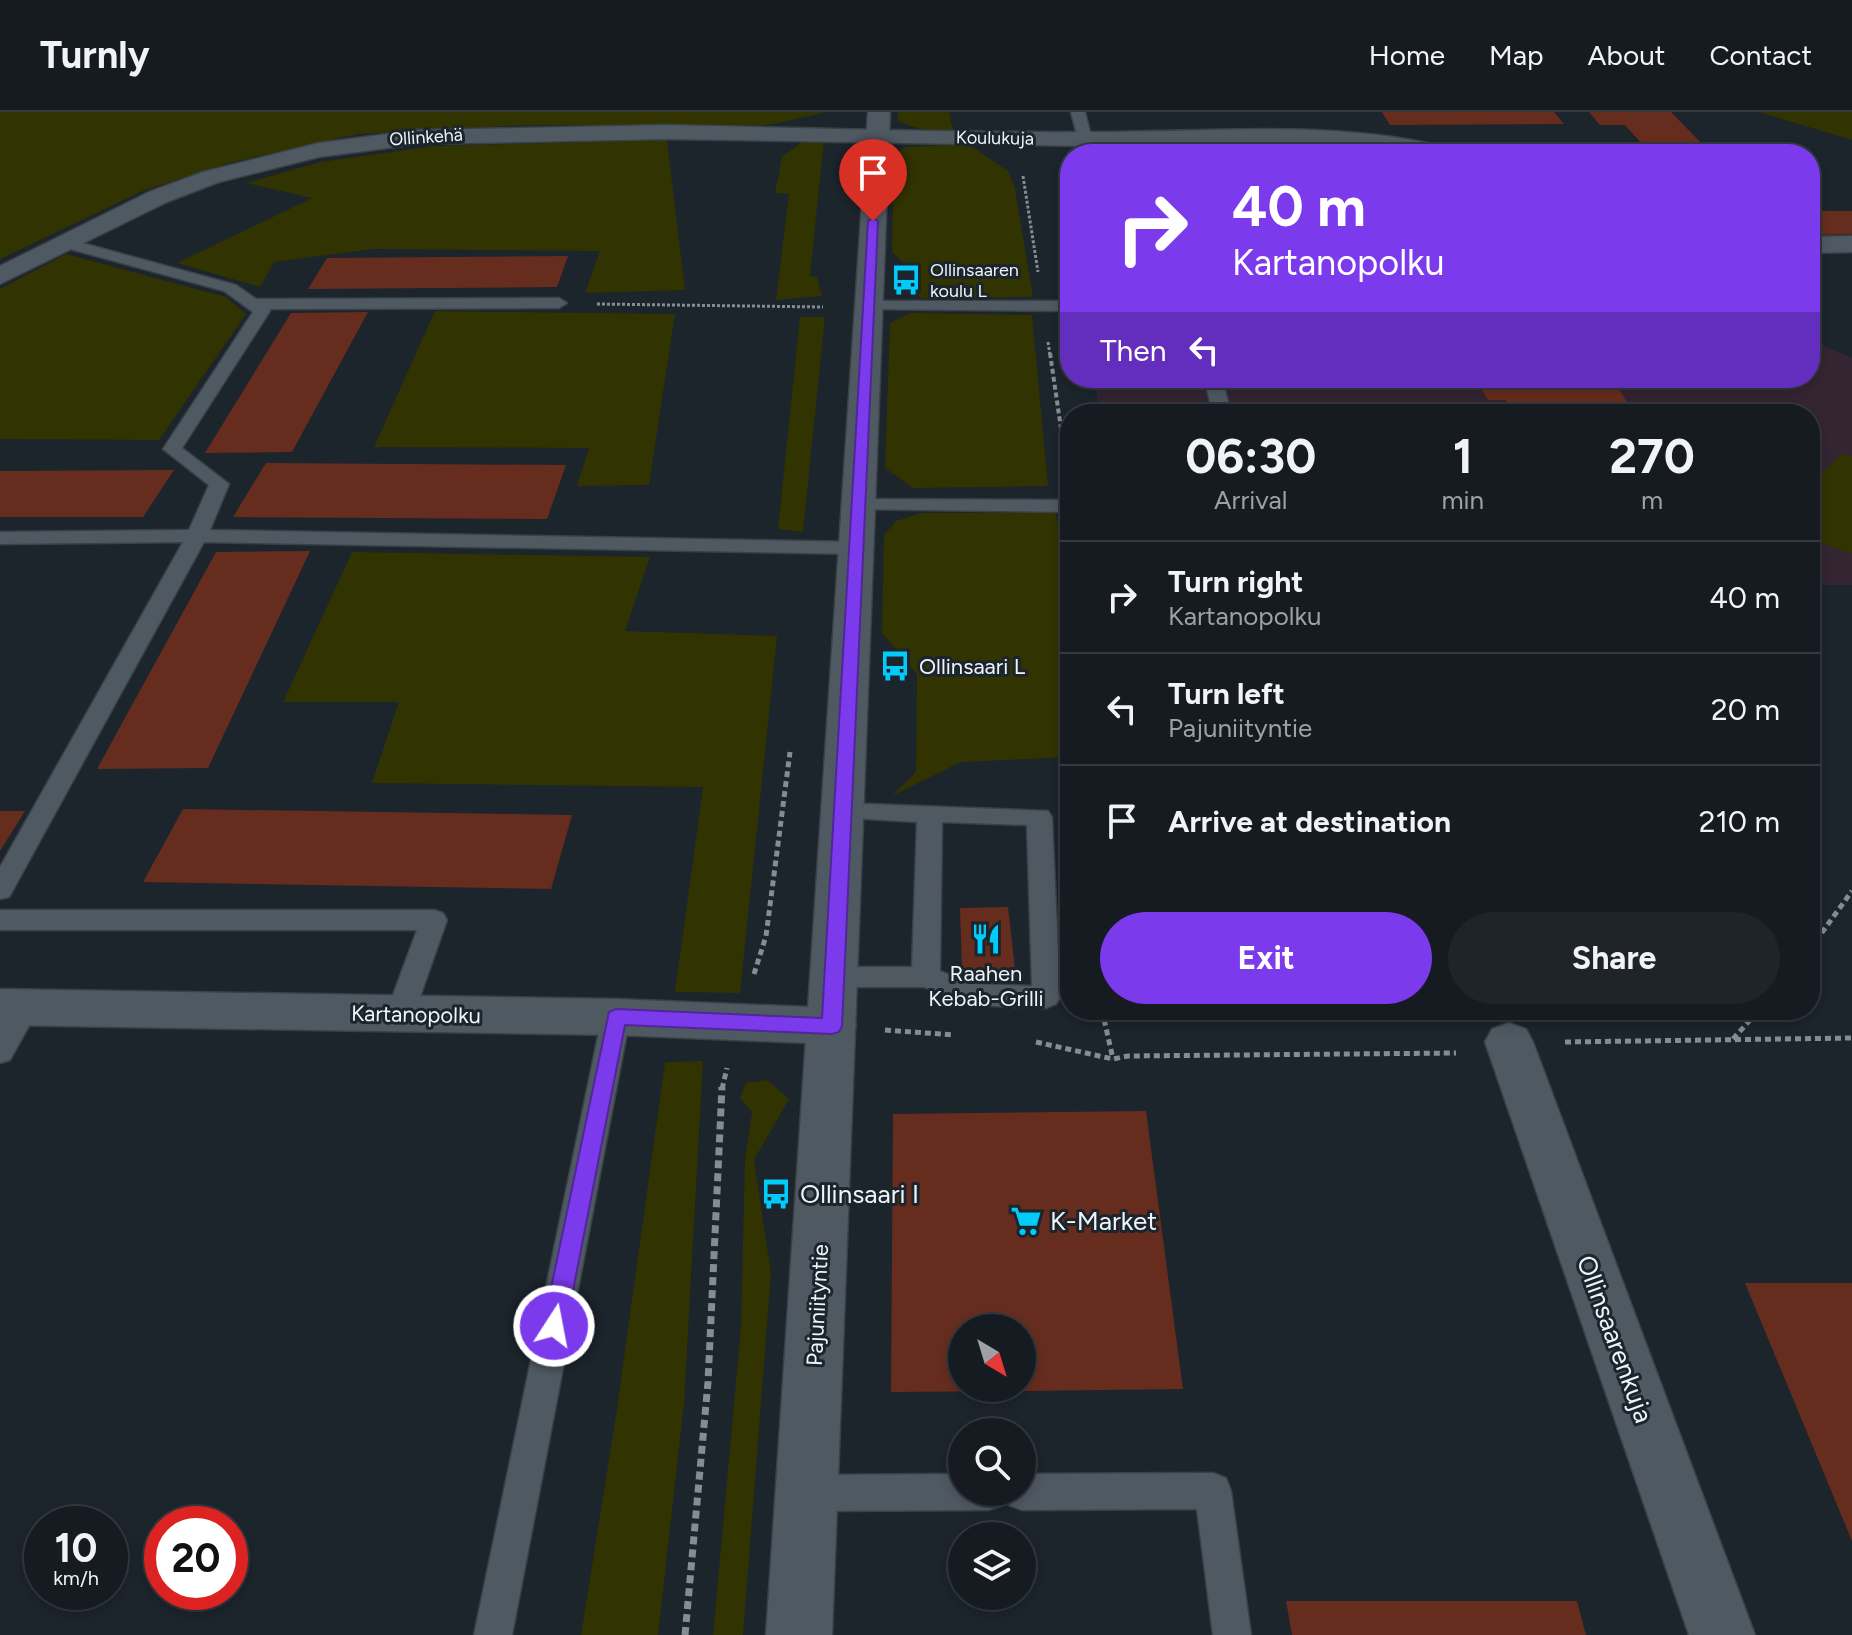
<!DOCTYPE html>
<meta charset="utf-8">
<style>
:root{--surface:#151b21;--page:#1e242a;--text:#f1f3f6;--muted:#9da1a5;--line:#34393f;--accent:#7c3aed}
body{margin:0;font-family:Figtree,sans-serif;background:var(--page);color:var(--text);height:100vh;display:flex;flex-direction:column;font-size:30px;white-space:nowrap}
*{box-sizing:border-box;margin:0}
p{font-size:26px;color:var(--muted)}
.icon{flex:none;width:44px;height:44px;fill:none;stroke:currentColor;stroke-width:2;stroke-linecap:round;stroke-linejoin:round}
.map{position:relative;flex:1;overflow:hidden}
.drawer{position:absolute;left:1060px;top:292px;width:760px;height:616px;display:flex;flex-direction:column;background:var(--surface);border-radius:32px;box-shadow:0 4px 12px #0003,0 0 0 2px var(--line)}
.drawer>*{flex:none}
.banner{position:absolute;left:1060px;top:32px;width:760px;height:244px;border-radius:32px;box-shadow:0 4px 12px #0003,0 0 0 2px var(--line);background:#7c3aed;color:#fff;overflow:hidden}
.needle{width:52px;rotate:142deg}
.buttons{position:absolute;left:948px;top:1202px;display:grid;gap:16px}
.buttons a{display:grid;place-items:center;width:88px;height:88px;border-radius:50%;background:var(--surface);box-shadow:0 4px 12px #0003,0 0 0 2px var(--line);font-size:40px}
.speed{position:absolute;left:24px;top:1394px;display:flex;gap:16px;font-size:40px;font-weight:700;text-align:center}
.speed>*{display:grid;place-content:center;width:104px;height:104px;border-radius:50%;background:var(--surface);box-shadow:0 4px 12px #0003,0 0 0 2px var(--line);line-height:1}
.speed small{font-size:20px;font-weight:400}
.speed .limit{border:12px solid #d22;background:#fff;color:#111}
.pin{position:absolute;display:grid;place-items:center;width:68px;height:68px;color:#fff;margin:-82px -34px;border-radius:50% 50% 50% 0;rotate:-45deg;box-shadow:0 0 8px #0007}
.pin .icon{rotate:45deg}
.me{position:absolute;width:88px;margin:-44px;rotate:11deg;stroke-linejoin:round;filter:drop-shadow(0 0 6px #0008)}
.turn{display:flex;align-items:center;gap:28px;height:168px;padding:0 40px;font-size:36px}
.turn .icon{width:104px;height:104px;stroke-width:2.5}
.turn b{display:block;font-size:56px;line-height:68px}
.then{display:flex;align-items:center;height:76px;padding:0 40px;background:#0003;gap:16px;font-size:30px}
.eta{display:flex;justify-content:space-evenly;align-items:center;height:136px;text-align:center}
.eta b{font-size:48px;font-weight:700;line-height:56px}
.cta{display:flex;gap:16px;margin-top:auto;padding:16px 40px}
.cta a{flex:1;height:92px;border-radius:48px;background:var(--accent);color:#fff;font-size:32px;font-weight:700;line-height:92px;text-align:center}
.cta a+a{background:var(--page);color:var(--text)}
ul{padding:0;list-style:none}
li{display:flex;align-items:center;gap:24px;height:112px;padding:0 40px;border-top:2px solid var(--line)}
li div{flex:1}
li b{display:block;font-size:30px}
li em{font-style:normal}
header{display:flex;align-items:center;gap:48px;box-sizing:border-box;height:112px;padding:0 40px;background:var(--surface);border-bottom:2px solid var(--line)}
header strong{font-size:38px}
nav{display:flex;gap:44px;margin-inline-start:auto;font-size:28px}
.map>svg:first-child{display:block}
.education{fill:#332532}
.green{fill:#313300}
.building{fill:#662d1f}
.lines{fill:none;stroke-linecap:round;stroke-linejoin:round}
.service-casing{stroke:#394046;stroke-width:3}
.minor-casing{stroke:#394046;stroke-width:3}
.tertiary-casing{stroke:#394046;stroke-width:3}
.path-far3{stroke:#858c93;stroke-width:3;stroke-dasharray:3 2;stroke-linecap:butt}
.path-far2{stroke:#858c93;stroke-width:4;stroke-dasharray:5 3;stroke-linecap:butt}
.path-far1{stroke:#858c93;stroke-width:5;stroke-dasharray:6 4;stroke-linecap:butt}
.path{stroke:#858c93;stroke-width:7;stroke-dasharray:8 5;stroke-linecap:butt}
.service{fill:#4f5962;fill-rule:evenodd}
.minor{fill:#4f5962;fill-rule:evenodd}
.tertiary{fill:#4f5962;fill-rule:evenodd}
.route{fill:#7c3aed;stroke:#51269a;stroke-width:2}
.labels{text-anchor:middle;stroke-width:6;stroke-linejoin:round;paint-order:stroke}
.far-street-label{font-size:18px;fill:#eef4f9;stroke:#1c242c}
.far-poi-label{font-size:18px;fill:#eef4f9;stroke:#1c242c;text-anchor:start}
.poi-label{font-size:22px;fill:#eef4f9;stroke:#1c242c;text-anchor:start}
.street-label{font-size:22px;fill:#eef4f9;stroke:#1c242c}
.near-poi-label{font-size:26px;fill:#eef4f9;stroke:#1c242c;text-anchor:start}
.near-street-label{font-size:26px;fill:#eef4f9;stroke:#1c242c}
</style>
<header>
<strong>Turnly</strong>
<nav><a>Home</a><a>Map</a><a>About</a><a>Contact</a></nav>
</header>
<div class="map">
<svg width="1852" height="1523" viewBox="0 0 1852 1523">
<rect width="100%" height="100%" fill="#1c242c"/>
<path class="education" d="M1810,227L1852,246V473H1810V302H1099L1095,266H1810Z"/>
<path class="green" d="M0,0H827L768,13H526L358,22L233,50L145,78L0,147Z
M898,0H949L953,19C933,19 916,18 898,9Z
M1759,0H1852V28Z
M667,28L685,178L585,181L600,139L374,137L274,150L260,175L177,151L312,86L246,71L320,50L433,34Z
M824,28L810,164L817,165L822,184L776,188L789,82L775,81L782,45L802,30Z
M968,32L1008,59L1015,76L1033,185L921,186L908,180L916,163L892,140L894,41L907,35Z
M66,142L226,185L246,202L159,328L0,327V177Z
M435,199L675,202L649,373L577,374L589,336L374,335Z
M910,201L1032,203L1048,374L913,376L885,356L890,211Z
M800,205H825L803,420L778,417Z
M1842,341L1852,345V442L1810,427V374Z
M921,401H1056L1070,496V645L961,650L892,684L916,660L917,562L882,521L884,423L896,409Z
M352,440L650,445L625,519L777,524L740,881L675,880L703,675L372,671L399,590H283Z
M703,949L684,1292L658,1523H581L616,1303L665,950Z
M767,968L789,987L754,1048L771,1161L743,1523H713L741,1214L745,1047L752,1000L740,986L746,971Z"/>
<path class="building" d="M1382,0H1554L1564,12L1390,13Z
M1589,0H1671L1712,42H1651L1625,13H1600Z
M1810,99H1852V122L1810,123Z
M568,144L557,175L308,177L327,146Z
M368,200L292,340L205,341L291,201Z
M1498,266H1611L1635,302H1513L1506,288H1488L1481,276H1503Z
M266,351L566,353L547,407L233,405Z
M174,358L143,405H0V359Z
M310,439L208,656L97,657L216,440Z
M183,697L572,703L551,777L143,770Z
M0,699H25L0,739Z
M1008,795L1015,857L962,858L960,796Z
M1146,999L1183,1277L1022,1279V1216H962V1276H1013V1279L891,1280L893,1002Z
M1745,1171H1852V1429Z
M1286,1489H1577L1586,1523H1292Z"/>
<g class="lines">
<g class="service-casing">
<path id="service" d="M1071,0H1085L1092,27L1090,30L1078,27Z
M64,126L236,173L256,187L559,186L567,191L559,196L269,197L270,199L182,336L229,372L210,418L856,430L866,436L856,442L204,430L13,778L9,785L0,787V755L183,430L0,432V420L189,418L209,373L163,337L253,200L224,179L59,134V128Z
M868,189H1070V199L862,197V191Z
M1204,266H1222L1231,302H1213Z
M858,387L1070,388V400L851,397L848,393L851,389Z
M842,691L1048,699L1052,705L1060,885L1056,892L1046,896L971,893L924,875H834L824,872L820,865L824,858L834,855H912L917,710L833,705L830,699L833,693ZM942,710L1027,713L1032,874L973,872L940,859Z
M0,798H434L443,801L447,808L414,902L410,910L400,913L390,910L386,902L417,818H0Z
M25,885L35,888L39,896L10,948L0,951V914L15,888Z
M616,894L626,897L630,905L512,1523H474L602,905L606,897Z
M1213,1361L1226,1366L1231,1379L1251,1523H1213L1197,1397L1022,1398L1009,1393L1006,1384L1002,1393L989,1398L807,1399L794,1394L789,1381L794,1368L807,1363L962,1362V1380H1022V1362Z"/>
</g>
<g class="minor-casing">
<path id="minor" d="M667,13C810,16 954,21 1097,20C1213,20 1341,7 1453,37L1457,42H1418L1355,33L1085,34L667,27L418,32L319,45L219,70L167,90L0,172V154L149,80L203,60L319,31L418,18Z
M1852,124V140L1810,141V125Z
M0,877L616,887L832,896L849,901L856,914L849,927L832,932L616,923L0,913Z
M1509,911L1526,917L1533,930L1755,1523H1689L1485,930L1492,917Z"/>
</g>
<g class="tertiary-casing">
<path id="tertiary" d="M868,0H890L832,1523H766Z"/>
</g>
<path class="path-far3" d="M1023,64L1038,160
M597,192L823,195
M1048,230L1050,243"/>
<path class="path-far2" d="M1050,241L1067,358"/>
<path class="path-far1" d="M1810,837L1852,779
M754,862L766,824L790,640
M1102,898L1113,947
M885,918L954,923
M1733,927L1759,898
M1036,930L1113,947L1128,944L1456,941
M1565,930L1852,926
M722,977L727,956"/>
<path class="path" d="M685,1523L708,1270L722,975"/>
<use href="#service" class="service"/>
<use href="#minor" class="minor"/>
<use href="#tertiary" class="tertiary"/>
</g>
<path class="route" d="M873,106L878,109L842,914L839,920L832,922L625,913L566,1214L563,1222L554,1225L546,1222L543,1214L609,900L616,897L822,906L868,109Z"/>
<defs>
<g id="bus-bare" transform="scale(2.4)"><path d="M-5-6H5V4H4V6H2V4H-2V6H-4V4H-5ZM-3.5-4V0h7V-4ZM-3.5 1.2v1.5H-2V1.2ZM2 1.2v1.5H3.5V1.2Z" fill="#00cbf9" stroke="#1c242c" stroke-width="2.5" paint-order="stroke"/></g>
<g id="restaurant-bare" transform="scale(2.4)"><path d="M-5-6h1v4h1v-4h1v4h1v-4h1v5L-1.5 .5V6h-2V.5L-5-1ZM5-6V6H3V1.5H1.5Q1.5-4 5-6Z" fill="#00cbf9" stroke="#1c242c" stroke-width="2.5" paint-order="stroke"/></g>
<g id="supermarket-bare" transform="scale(2.4)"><path d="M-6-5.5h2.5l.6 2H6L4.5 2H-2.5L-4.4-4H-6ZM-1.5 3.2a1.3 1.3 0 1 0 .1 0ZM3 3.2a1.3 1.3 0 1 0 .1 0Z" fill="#00cbf9" stroke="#1c242c" stroke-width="2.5" paint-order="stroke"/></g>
</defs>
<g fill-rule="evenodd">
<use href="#bus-bare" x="906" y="168"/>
<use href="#bus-bare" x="895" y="554"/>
<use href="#restaurant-bare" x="986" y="827"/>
<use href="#bus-bare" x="776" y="1082"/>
<use href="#supermarket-bare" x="1026" y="1109"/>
</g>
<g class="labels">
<g class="far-street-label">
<text transform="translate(426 25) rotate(-4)" y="6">Ollinkehä</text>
<text transform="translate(995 26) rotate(1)" y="6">Koulukuja</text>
</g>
<g class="far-poi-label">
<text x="930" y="164">Ollinsaaren<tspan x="930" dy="21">koulu L</tspan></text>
</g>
<g class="poi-label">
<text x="919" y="562">Ollinsaari L</text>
<text x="986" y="869" text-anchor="middle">Raahen<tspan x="986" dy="25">Kebab-Grilli</tspan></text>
</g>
<g class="street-label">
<text transform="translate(416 902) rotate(1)" y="8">Kartanopolku</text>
<text transform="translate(817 1193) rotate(-87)" y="8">Pajuniityntie</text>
</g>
<g class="near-poi-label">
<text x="800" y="1091">Ollinsaari I</text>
<text x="1050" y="1118">K-Market</text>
</g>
<g class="near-street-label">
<text transform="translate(1615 1227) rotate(70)" y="9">Ollinsaarenkuja</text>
</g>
</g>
</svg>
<div class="buttons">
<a><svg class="needle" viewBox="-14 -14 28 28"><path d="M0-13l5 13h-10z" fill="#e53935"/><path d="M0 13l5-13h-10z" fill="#9da1a5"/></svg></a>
<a><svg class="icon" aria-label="search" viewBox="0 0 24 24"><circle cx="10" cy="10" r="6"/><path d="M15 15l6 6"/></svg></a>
<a><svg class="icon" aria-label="layers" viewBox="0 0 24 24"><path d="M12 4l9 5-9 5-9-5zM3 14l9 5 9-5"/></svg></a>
</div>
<div class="speed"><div>10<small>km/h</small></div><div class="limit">20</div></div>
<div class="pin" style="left:873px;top:109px;background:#d93025"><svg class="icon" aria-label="arrive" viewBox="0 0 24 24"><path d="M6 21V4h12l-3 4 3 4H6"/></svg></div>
<svg class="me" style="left:554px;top:1214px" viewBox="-20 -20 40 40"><circle r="17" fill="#7c3aed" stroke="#fff" stroke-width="3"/><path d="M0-11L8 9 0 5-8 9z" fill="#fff"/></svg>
<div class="banner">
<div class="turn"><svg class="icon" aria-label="right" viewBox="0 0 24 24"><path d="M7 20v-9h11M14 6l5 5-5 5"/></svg><div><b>40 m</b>Kartanopolku</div></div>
<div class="then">Then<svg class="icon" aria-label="left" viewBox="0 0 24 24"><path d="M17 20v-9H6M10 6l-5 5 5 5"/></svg></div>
</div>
<section class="drawer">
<div class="eta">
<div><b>06:30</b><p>Arrival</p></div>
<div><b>1</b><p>min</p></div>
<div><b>270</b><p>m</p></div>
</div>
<ul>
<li><svg class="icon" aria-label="right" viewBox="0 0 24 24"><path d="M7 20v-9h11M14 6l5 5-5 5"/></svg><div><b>Turn right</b><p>Kartanopolku</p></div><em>40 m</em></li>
<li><svg class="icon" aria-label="left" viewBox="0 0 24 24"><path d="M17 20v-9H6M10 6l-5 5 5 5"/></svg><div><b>Turn left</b><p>Pajuniityntie</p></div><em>20 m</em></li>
<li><svg class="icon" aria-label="arrive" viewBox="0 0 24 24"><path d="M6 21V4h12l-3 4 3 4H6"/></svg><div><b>Arrive at destination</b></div><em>210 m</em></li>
</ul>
<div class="cta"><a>Exit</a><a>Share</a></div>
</section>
</div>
